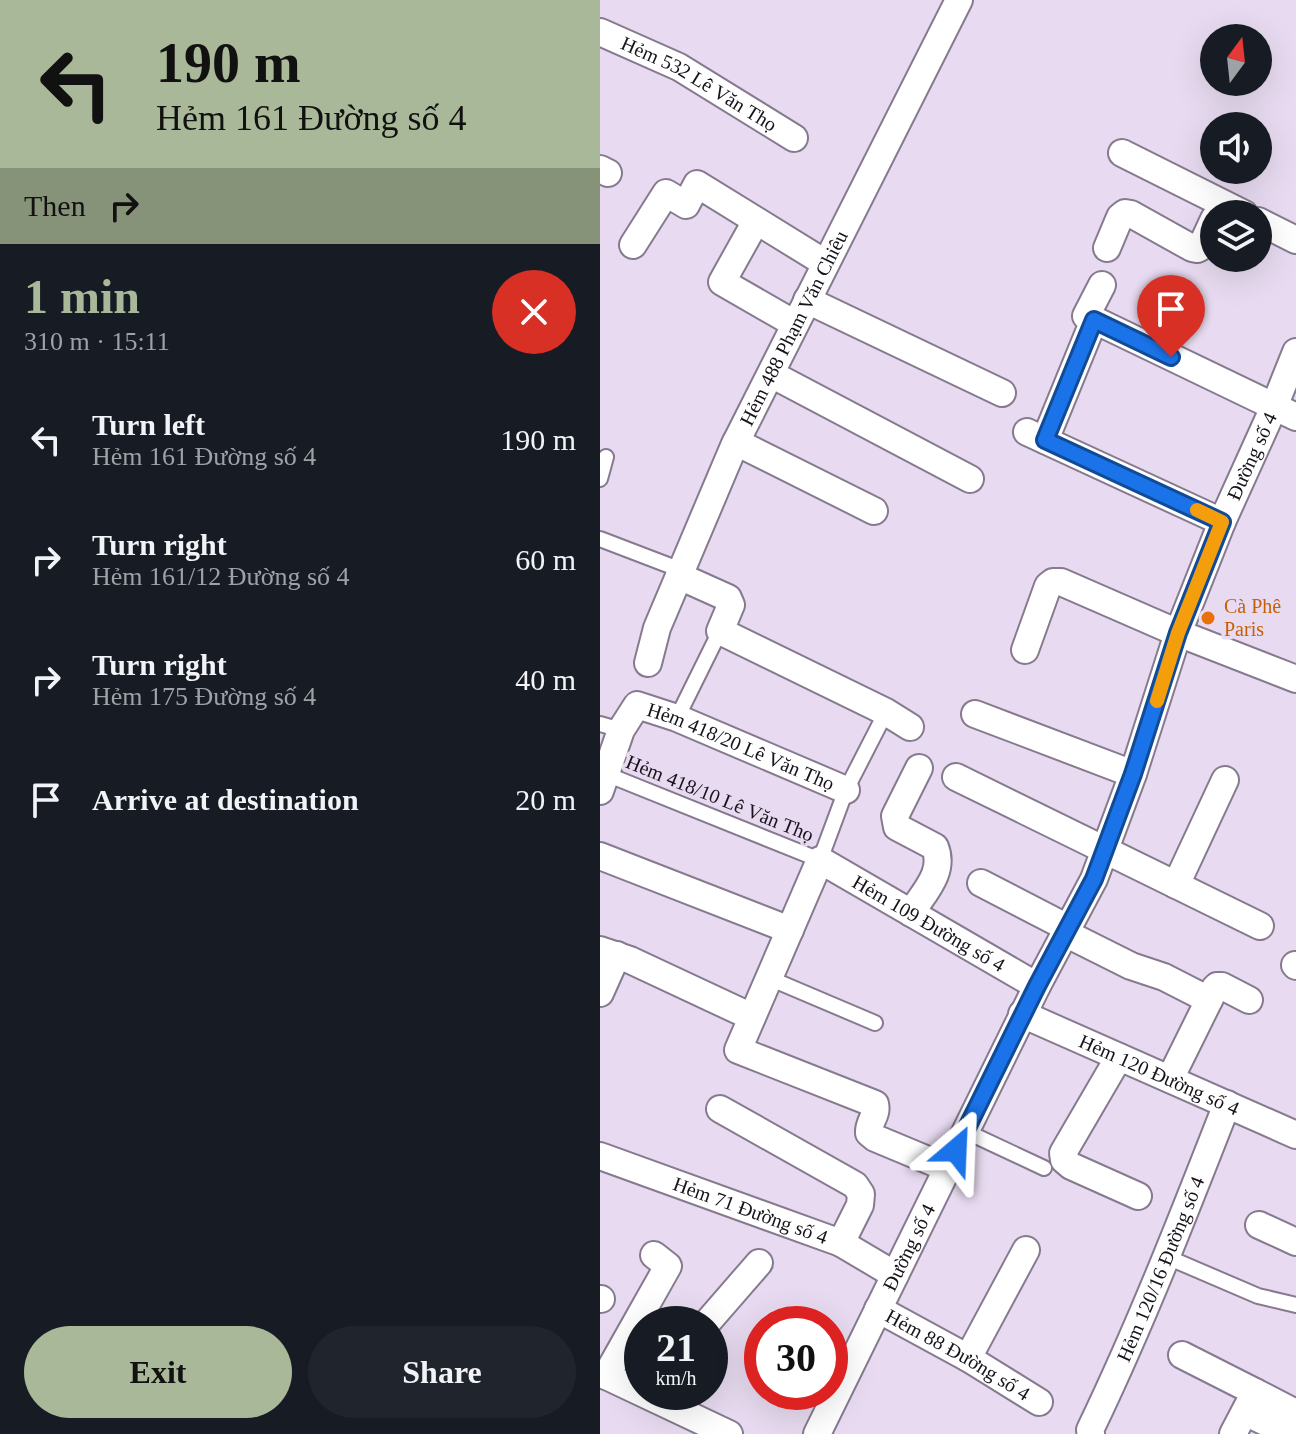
<!DOCTYPE html>
<meta charset="utf-8">
<style>
:root{--surface:#171b24;--page:#20242c;--text:#f1f3f6;--muted:#9ea1a6;--accent:#a9b898}
body{margin:0;font-family:Georgia,serif;background:var(--page);color:var(--text);height:100vh;display:flex;flex-direction:column;font-size:30px;white-space:nowrap}
*{box-sizing:border-box;margin:0}
p{font-size:26px;color:var(--muted)}
.icon{flex:none;width:44px;height:44px;fill:none;stroke:currentColor;stroke-width:2;stroke-linecap:round;stroke-linejoin:round}
.map{position:relative;flex:1;overflow:hidden}
.drawer{display:flex;flex-direction:column;background:var(--surface);width:600px}
.drawer>*{flex:none}
.guide{background:#a9b898;color:#111;overflow:hidden}
.needle{width:52px;rotate:15deg}
.controls{position:absolute;left:600px;top:24px;display:grid;gap:16px}
.controls a{display:grid;place-items:center;width:72px;height:72px;border-radius:50%;background:var(--surface);box-shadow:0 8px 32px #0002;font-size:40px}
.speed{position:absolute;left:24px;top:1306px;display:flex;gap:16px;font-size:40px;font-weight:700;text-align:center}
.speed>*{display:grid;place-content:center;width:104px;height:104px;border-radius:50%;background:var(--surface);box-shadow:0 8px 32px #0002;line-height:1}
.speed small{font-size:20px;font-weight:400}
.speed .limit{border:12px solid #d22;background:#fff;color:#111}
.pin{position:absolute;display:grid;place-items:center;width:68px;height:68px;color:#fff;margin:-82px -34px;border-radius:50% 50% 50% 0;rotate:-45deg;box-shadow:0 0 8px #0007}
.pin .icon{rotate:45deg}
.me{position:absolute;width:88px;margin:-44px;rotate:26deg;stroke-linejoin:round;filter:drop-shadow(0 0 6px #0008)}
.turn{display:flex;align-items:center;gap:28px;height:168px;padding:0 24px;font-size:36px}
.turn .icon{width:104px;height:104px;stroke-width:2.5}
.turn b{display:block;font-size:56px;line-height:68px}
.then{display:flex;align-items:center;height:76px;padding:0 24px;background:#0003;gap:16px;font-size:30px}
.round{display:grid;place-items:center;flex:none;width:84px;height:84px;border-radius:42px;background:var(--page)}
.overview{display:flex;align-items:center;justify-content:space-between;height:136px;padding:0 24px}
h1{font-size:48px;font-weight:700;line-height:60px;color:var(--accent)}
.cta{display:flex;gap:16px;margin-top:auto;padding:16px 24px}
.cta a{flex:1;height:92px;border-radius:48px;background:var(--accent);color:#111;font-size:32px;font-weight:700;line-height:92px;text-align:center}
.cta a+a{background:var(--page);color:var(--text)}
ul{padding:0;list-style:none}
li{display:flex;align-items:center;gap:24px;height:120px;padding:0 24px}
li div{flex:1}
li b{display:block;font-size:30px}
li em{font-style:normal}
main{display:flex;flex:1;min-height:0}
.map>svg:first-child{display:block}
.lines{fill:none;stroke-linecap:round;stroke-linejoin:round}
.lane-casing{stroke:#867a8e;stroke-width:18}
.street-casing{stroke:#867a8e;stroke-width:30}
.lane{stroke:#fff;stroke-width:14}
.street{stroke:#fff;stroke-width:26}
.route-casing{stroke:#114b97;stroke-width:20}
.route{stroke:#1a73e8;stroke-width:14}
.slow{stroke:#f59e0b;stroke-width:14}
.food-dot{fill:#e8710a;stroke:#e8dbf1;stroke-width:3}
.labels{text-anchor:middle;stroke-width:7;stroke-linejoin:round;paint-order:stroke}
.street-label{font-size:20px;fill:#17131b;stroke:#e8dbf1}
.food-label{font-size:20px;fill:#c56008;stroke:#e8dbf1;text-anchor:start}
</style>
<main>
<section class="drawer">
<div class="guide">
<div class="turn"><svg class="icon" aria-label="left" viewBox="0 0 24 24"><path d="M17 20v-9H6M10 6l-5 5 5 5"/></svg><div><b>190 m</b>Hẻm 161 Đường số 4</div></div>
<div class="then">Then<svg class="icon" aria-label="right" viewBox="0 0 24 24"><path d="M7 20v-9h11M14 6l5 5-5 5"/></svg></div>
</div>
<div class="overview"><div><h1>1 min</h1><p>310 m · 15:11</p></div><a class="round" style="background:#d93025;color:#fff"><svg class="icon" aria-label="close" viewBox="0 0 24 24"><path d="M6 6l12 12M18 6L6 18"/></svg></a></div>
<ul>
<li><svg class="icon" aria-label="left" viewBox="0 0 24 24"><path d="M17 20v-9H6M10 6l-5 5 5 5"/></svg><div><b>Turn left</b><p>Hẻm 161 Đường số 4</p></div><em>190 m</em></li>
<li><svg class="icon" aria-label="right" viewBox="0 0 24 24"><path d="M7 20v-9h11M14 6l5 5-5 5"/></svg><div><b>Turn right</b><p>Hẻm 161/12 Đường số 4</p></div><em>60 m</em></li>
<li><svg class="icon" aria-label="right" viewBox="0 0 24 24"><path d="M7 20v-9h11M14 6l5 5-5 5"/></svg><div><b>Turn right</b><p>Hẻm 175 Đường số 4</p></div><em>40 m</em></li>
<li><svg class="icon" aria-label="arrive" viewBox="0 0 24 24"><path d="M6 21V4h12l-3 4 3 4H6"/></svg><div><b>Arrive at destination</b></div><em>20 m</em></li>
</ul>
<div class="cta"><a>Exit</a><a>Share</a></div>
</section>
<div class="map">
<svg width="696" height="1434" viewBox="0 0 696 1434">
<rect width="100%" height="100%" fill="#e8dbf1"/>
<g class="lines">
<g class="lane-casing">
<path id="lane" d="M0,479L6,457
M0,539L81,570
M77,718L120,631
M0,724L21,730
M6,774L220,860L246,790L286,712
M169,978L275,1023
M365,1131L444,1168
M567,1257L658,1296L696,1305"/>
</g>
<g class="street-casing">
<g id="street">
<path id="s1" d="M0,32L79,67L194,138"/>
<path d="M522,153L644,214"/>
<path d="M0,169L8,173"/>
<path d="M156,221L122,282L195,324"/>
<path d="M658,221L696,240"/>
<path d="M33,245L66,193L86,205L97,184L225,263"/>
<path d="M507,248L520,217L525,213L531,214L592,248L597,249L601,247L614,219"/>
<path d="M502,285L486,316L696,417"/>
<path d="M207,300L402,393"/>
<path d="M171,374L370,479"/>
<path d="M427,432L622,522"/>
<path d="M445,440L494,320"/>
<path d="M136,442L274,511"/>
<path d="M79,576L128,598L131,605L120,631L286,712L310,727"/>
<path d="M425,650L448,586L453,582H461L578,633L696,679"/>
<path id="s2" d="M48,663L57,628L134,446L359,0"/>
<path d="M375,714L533,774"/>
<path d="M356,777L660,926"/>
<path id="s3" d="M0,791L21,730L37,705L77,718L246,790"/>
<path d="M0,856L190,930"/>
<path d="M381,883L468,928"/>
<path d="M576,885L625,780"/>
<path d="M311,913C325,891 345,872 335,847L297,827L295,816L319,768"/>
<path d="M465,933L531,966L564,977L609,1000"/>
<path d="M0,950L30,960L152,1017"/>
<path d="M695,965L696,966"/>
<path d="M0,993L17,955"/>
<path id="s4" d="M422,1014L696,1135"/>
<path d="M519,1057L463,1153L464,1160L471,1166L538,1196"/>
<path d="M570,1079L615,988L617,986H622L649,1000"/>
<path d="M120,1109L255,1185L261,1194L260,1205L241,1243"/>
<path id="s5" d="M0,1156L241,1243L295,1275"/>
<path id="s6" d="M347,1168L275,1138L269,1133C268,1122 278,1115 275,1104L138,1050L220,860L437,986"/>
<path d="M659,1225L696,1242"/>
<path d="M0,1299H1"/>
<path id="s7" d="M278,1309L368,1358L439,1402"/>
<path d="M106,1324L159,1263"/>
<path d="M582,1355L655,1392L633,1434"/>
<path d="M368,1358L426,1250"/>
<path d="M0,1373L129,1434"/>
<path d="M6,1376L68,1266L54,1255"/>
<path d="M655,1392L696,1413"/>
<path d="M645,1412L690,1434"/>
<path id="s8" d="M217,1434L437,986L494,879L533,774L578,633L622,522L674,407L696,352"/>
<path id="s9" d="M491,1434L490,1430C541,1324 584,1214 627,1104"/>
</g>
</g>
<use href="#lane" class="lane"/>
<use href="#street" class="street"/>
</g>
<g class="lines">
<g class="route-casing">
<path id="route" d="M356,1150L437,986L494,879L533,774L578,633L622,522L445,440L494,320L571,357"/>
</g>
<use href="#route" class="route"/>
<path class="slow" d="M557,701L578,633L622,522L597,510"/>
</g>
<circle class="food-dot" cx="608" cy="618" r="8"/>
<g class="labels">
<g class="street-label">
<text dy="7" stroke="none"><textPath href="#s1" startOffset="112">Hẻm 532 Lê Văn Thọ</textPath></text>
<text dy="7" stroke="none"><textPath href="#s2" startOffset="366">Hẻm 488 Phạm Văn Chiêu</textPath></text>
<text dy="7" stroke="none"><textPath href="#s8" startOffset="1072">Đường số 4</textPath></text>
<text dy="7" stroke="none"><textPath href="#s3" startOffset="206">Hẻm 418/20 Lê Văn Thọ</textPath></text>
<text transform="translate(120 798) rotate(22)" y="7">Hẻm 418/10 Lê Văn Thọ</text>
<text dy="7" stroke="none"><textPath href="#s6" startOffset="596">Hẻm 109 Đường số 4</textPath></text>
<text dy="7" stroke="none"><textPath href="#s4" startOffset="150">Hẻm 120 Đường số 4</textPath></text>
<text dy="7" stroke="none"><textPath href="#s5" startOffset="160">Hẻm 71 Đường số 4</textPath></text>
<text dy="7" stroke="none"><textPath href="#s8" startOffset="208">Đường số 4</textPath></text>
<text dy="7" stroke="none"><textPath href="#s9" startOffset="180">Hẻm 120/16 Đường số 4</textPath></text>
<text dy="7" stroke="none"><textPath href="#s7" startOffset="92">Hẻm 88 Đường số 4</textPath></text>
</g>
<g class="food-label">
<text x="624" y="613">Cà Phê<tspan x="624" dy="23">Paris</tspan></text>
</g>
</g>
</svg>
<div class="controls">
<a><svg class="needle" viewBox="-14 -14 28 28"><path d="M0-13l5 13h-10z" fill="#e53935"/><path d="M0 13l5-13h-10z" fill="#9ea1a6"/></svg></a>
<a><svg class="icon" aria-label="sound" viewBox="0 0 24 24"><path d="M4 9h4l5-4v14l-5-4H4zM17 9q2 3 0 6"/></svg></a>
<a><svg class="icon" aria-label="layers" viewBox="0 0 24 24"><path d="M12 4l9 5-9 5-9-5zM3 14l9 5 9-5"/></svg></a>
</div>
<div class="speed"><div>21<small>km/h</small></div><div class="limit">30</div></div>
<div class="pin" style="left:571px;top:357px;background:#d93025"><svg class="icon" aria-label="arrive" viewBox="0 0 24 24"><path d="M6 21V4h12l-3 4 3 4H6"/></svg></div>
<svg class="me" style="left:356px;top:1150px" viewBox="-20 -20 40 40"><path d="M0-17L14 15 0 8-14 15z" fill="#1a73e8" stroke="#fff" stroke-width="4"/></svg>
</div>
</main>
